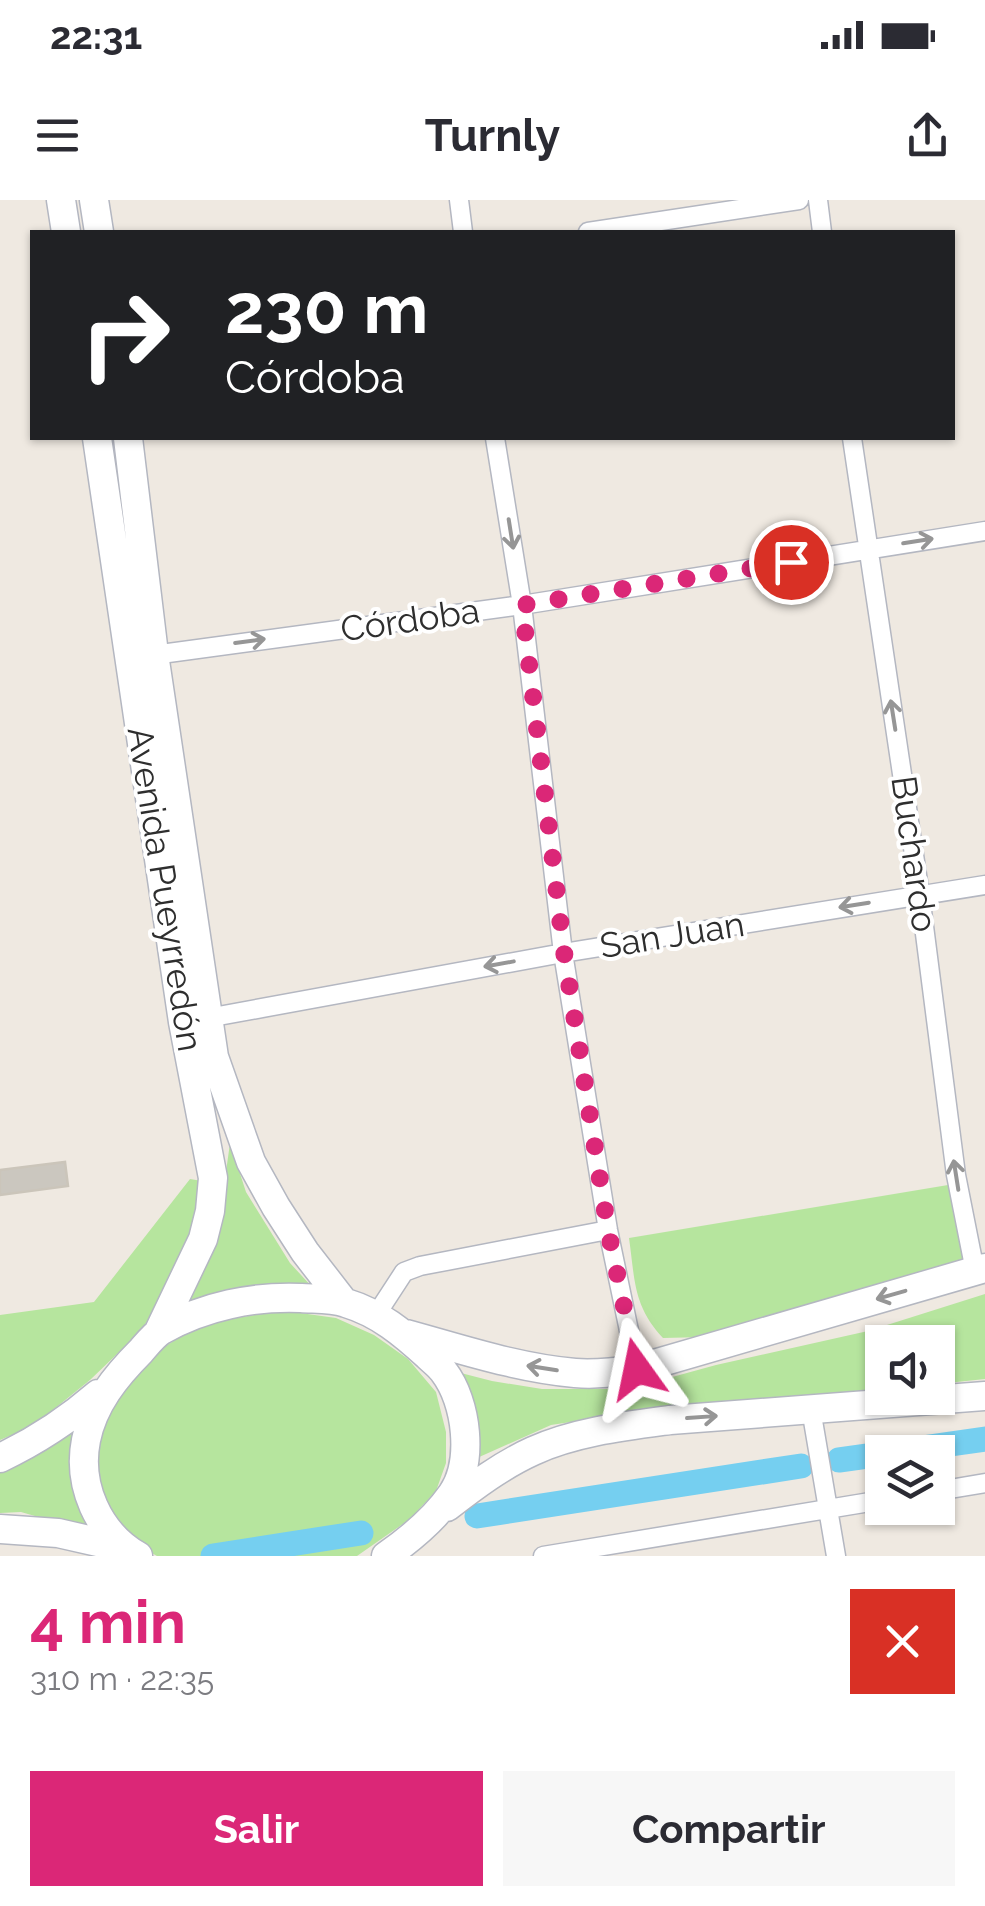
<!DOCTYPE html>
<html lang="es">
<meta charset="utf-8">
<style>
:root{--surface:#fff;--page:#f7f7f7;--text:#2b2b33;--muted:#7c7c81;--accent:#db2777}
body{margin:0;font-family:Raleway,sans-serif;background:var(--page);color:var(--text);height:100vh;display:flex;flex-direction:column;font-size:38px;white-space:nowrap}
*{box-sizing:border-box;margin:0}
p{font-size:32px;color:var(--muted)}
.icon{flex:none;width:55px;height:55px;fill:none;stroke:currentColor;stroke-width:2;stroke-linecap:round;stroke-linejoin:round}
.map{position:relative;height:1356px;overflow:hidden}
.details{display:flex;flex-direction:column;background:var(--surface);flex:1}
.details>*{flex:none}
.guide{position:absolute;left:30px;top:30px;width:925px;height:210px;border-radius:0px;box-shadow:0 2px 8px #0004;background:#202124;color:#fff;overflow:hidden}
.controls{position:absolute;left:865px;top:1125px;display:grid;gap:20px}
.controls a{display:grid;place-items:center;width:90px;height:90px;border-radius:0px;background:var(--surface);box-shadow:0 2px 8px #0004;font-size:50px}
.pin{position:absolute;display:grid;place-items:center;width:85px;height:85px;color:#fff;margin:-42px;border:5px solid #fff;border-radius:50%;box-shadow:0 2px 10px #0007}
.me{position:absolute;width:110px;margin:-55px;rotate:348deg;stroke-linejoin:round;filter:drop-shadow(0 0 8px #0008)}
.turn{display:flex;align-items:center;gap:35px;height:210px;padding:0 30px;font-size:45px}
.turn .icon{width:130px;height:130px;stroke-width:2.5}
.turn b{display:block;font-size:70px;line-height:85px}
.round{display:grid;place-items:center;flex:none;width:105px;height:105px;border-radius:0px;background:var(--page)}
.summary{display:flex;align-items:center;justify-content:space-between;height:170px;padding:0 30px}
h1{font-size:60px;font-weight:700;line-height:75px;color:var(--accent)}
.primary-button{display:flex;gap:20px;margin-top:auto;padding:20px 30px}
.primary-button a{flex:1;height:115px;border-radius:0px;background:var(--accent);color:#fff;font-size:40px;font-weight:700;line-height:115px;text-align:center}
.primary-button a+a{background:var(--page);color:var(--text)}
.status{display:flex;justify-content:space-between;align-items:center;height:70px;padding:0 50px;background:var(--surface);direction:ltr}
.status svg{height:28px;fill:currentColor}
header{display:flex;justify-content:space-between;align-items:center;height:130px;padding:0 30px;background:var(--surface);font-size:45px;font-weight:700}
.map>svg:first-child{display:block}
.green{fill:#b6e59e}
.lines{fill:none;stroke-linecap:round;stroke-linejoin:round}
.canal{stroke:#75cff0;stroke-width:25}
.building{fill:#cbc7bf;stroke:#cbc5ba;stroke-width:2.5}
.minor-casing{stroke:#b4b7c1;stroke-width:21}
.secondary-casing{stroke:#b4b7c1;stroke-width:31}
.minor{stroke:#fff;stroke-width:18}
.secondary{stroke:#fff;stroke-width:28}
.oneway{stroke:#969696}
.route{stroke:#db2777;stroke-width:18;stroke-dasharray:0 32.4}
.labels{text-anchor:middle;stroke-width:8;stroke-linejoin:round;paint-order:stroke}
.street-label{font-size:35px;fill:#2e2e2e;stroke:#fff}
</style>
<div class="status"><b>22:31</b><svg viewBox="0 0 49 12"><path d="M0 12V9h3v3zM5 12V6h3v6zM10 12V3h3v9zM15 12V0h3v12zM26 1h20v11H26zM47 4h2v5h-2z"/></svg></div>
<header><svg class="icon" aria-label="menu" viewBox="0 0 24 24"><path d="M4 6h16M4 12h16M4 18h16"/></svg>Turnly<svg class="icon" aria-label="share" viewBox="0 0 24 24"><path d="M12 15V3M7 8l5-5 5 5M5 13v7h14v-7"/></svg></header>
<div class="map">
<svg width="985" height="1356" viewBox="0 0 985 1356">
<rect width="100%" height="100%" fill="#efe9e1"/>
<path class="green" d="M230,943L246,992L290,1063L313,1088L184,1109L205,1069L218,1029Z
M190,979L202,981L181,1067L141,1131L90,1180L33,1226L0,1240V1115L94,1102Z
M960,983L975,1065L705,1137L663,1138C633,1106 635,1080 629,1038Z
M985,1094V1179L938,1184V1142H882V1189L676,1206L551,1225L477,1258L453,1171L492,1181L542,1189H607L654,1182L716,1165L868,1131Z
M286,1111L336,1118L374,1135L408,1159L436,1192L446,1232V1263L436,1291L410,1319L357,1356H157C58,1299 91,1192 175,1140C208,1120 249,1115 286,1111Z
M73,1224C70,1272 67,1290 94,1333L21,1312L0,1313V1265Z"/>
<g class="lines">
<path class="canal" d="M894,1252L985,1239
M839,1260L882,1254
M477,1316L801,1266
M213,1356L361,1333"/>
</g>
<path class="building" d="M65,962L68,986L0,995V970Z"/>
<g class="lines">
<g class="minor-casing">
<path id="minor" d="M459,0L463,32
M818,0L822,32
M588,32L799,0
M495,238L522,405L563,753L608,1030L637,1169
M852,238L920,695L956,975L975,1071
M146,456L522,405L985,331
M202,819L563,753L985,685
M376,1115L404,1072L420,1066L608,1030
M811,1209L836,1356
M938,1291L985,1283
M543,1356L882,1300"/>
</g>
<g class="secondary-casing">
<path id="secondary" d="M61,0L66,32
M94,0L99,32
M97,238L183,822L213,978L210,1011L203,1039L159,1131
M128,238L154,454L214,857L251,962L276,1007L305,1052L343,1101
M406,1134C461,1149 517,1168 575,1173C596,1175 617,1172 637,1169L985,1068
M0,1258C36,1241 68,1220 98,1194
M447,1307C474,1286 502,1265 533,1251C574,1232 625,1226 670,1220L985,1196
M0,1329L58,1333L124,1348
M138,1356C98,1333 77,1285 86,1240C93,1204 116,1176 141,1151C147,1144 154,1135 162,1130C204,1106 254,1096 301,1098C315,1099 333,1098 346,1103C379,1113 403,1133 428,1156C433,1161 440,1166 444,1172C467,1202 474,1262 452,1294C436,1317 409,1340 386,1356"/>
</g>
<use href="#minor" class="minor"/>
<use href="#secondary" class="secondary"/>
</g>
<defs><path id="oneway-shaft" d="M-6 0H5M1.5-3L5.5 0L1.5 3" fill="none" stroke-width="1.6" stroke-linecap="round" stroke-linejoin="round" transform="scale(2.5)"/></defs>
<g class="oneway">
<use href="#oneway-shaft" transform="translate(511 334) rotate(81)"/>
<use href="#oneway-shaft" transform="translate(918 341) rotate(-9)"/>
<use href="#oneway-shaft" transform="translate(250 441) rotate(-8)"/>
<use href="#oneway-shaft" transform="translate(893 515) rotate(-99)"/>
<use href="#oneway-shaft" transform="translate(854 705) rotate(171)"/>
<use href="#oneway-shaft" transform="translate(499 764) rotate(170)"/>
<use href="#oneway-shaft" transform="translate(956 975) rotate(-99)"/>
<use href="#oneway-shaft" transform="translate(891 1095) rotate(164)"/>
<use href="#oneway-shaft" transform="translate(542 1168) rotate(-171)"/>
<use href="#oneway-shaft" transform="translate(702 1217) rotate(-4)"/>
</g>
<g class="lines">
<path class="route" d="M637,1169L608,1030L564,752L522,405L791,362"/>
</g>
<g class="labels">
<g class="street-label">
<text transform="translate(410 420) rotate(-8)" y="12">Córdoba</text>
<text transform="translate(914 654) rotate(82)" y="12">Buchardo</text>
<text transform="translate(165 689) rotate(81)" y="12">Avenida Pueyrredón</text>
<text transform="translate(672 735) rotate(-9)" y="12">San Juan</text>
</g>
</g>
</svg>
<div class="controls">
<a><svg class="icon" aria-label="sound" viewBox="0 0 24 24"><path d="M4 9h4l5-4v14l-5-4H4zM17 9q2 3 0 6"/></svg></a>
<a><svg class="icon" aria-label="layers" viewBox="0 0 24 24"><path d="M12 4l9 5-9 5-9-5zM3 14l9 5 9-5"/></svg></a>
</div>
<div class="pin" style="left:791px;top:362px;background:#d93025"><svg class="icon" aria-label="arrive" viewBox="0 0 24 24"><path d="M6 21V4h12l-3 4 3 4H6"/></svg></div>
<svg class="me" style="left:637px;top:1169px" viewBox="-20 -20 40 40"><path d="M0-17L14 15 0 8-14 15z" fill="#db2777" stroke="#fff" stroke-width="4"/></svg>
<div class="guide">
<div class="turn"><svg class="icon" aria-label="right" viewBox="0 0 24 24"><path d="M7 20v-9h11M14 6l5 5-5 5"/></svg><div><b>230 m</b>Córdoba</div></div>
</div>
</div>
<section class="details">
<div class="summary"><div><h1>4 min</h1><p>310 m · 22:35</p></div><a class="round" style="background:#d93025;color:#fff"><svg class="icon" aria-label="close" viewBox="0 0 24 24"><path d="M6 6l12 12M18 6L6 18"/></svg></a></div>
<div class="primary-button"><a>Salir</a><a>Compartir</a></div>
</section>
